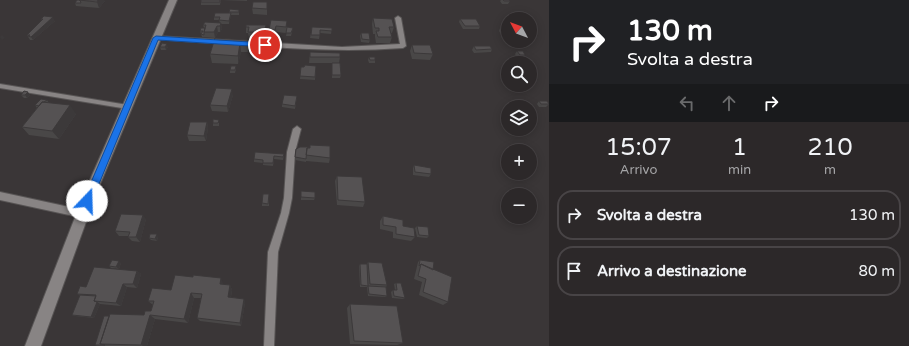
<!DOCTYPE html>
<html lang="it">
<meta charset="utf-8">
<style>
:root{--surface:#2c2829;--page:#383435;--text:#f1f3f6;--muted:#a6a6a8;--line:#484446}
body{margin:0;font-family:"Varela Round",sans-serif;background:var(--page);color:var(--text);height:100vh;display:flex;flex-direction:column;font-size:15px;white-space:nowrap}
*{box-sizing:border-box;margin:0}
p{font-size:13px;color:var(--muted)}
.icon{flex:none;width:22px;height:22px;fill:none;stroke:currentColor;stroke-width:2;stroke-linecap:round;stroke-linejoin:round}
.map{position:relative;flex:1;overflow:hidden}
.side{display:flex;flex-direction:column;background:var(--surface);width:360px}
.side>*{flex:none}
.hud{background:#202124;color:#fff;overflow:hidden}
.needle{width:26px;rotate:311deg}
.controls{position:absolute;left:501px;top:12px;display:grid;gap:8px}
.controls a{display:grid;place-items:center;width:36px;height:36px;border-radius:50%;background:var(--surface);box-shadow:0 2px 10px #0003,0 0 0 1px var(--line);font-size:20px}
.pin{position:absolute;display:grid;place-items:center;width:34px;height:34px;color:#fff;margin:-17px;border:2px solid #fff;border-radius:50%;box-shadow:0 1px 4px #0007}
.me{position:absolute;width:44px;margin:-22px;rotate:21deg;stroke-linejoin:round;filter:drop-shadow(0 0 3px #0008)}
.turn{display:flex;align-items:center;gap:14px;height:84px;padding:0 12px;font-size:18px}
.turn .icon{width:52px;height:52px;stroke-width:2.5}
.turn b{display:block;font-size:28px;line-height:34px}
.lanes{display:flex;align-items:center;height:38px;padding:0 12px;background:#0003;justify-content:center;gap:20px;direction:ltr}
.lanes .off{opacity:.35}
.eta{display:flex;justify-content:space-evenly;align-items:center;height:68px;text-align:center}
.eta b{font-size:24px;font-weight:600;line-height:28px}
ul{padding:0;list-style:none}
li{display:flex;align-items:center;gap:12px;height:50px;margin:0 8px 6px;padding:0 4px;border:2px solid var(--line);border-radius:16px}
li div{flex:1}
li b{display:block;font-size:15px}
li em{font-style:normal}
main{display:flex;flex:1;min-height:0}
.map>svg:first-child{display:block}
.lines{fill:none;stroke-linecap:round;stroke-linejoin:round}
.service-casing{stroke:#575454;stroke-width:2}
.tertiary-casing{stroke:#575454;stroke-width:2}
.service{fill:#888484;fill-rule:evenodd}
.tertiary{fill:#888484;fill-rule:evenodd}
.wall{fill:#494747}
.shaded-wall{fill:#3c393a}
.building{fill:#555253;stroke:#3c393a}
.route{fill:#1a73e8;stroke:#114b97}
</style>
<main>
<div class="map">
<svg width="549" height="346" viewBox="0 0 549 346">
<rect width="100%" height="100%" fill="#3a3637"/>
<g class="lines">
<g class="service-casing">
<path id="service" d="M398,16L401,18L406,46L403,48C348,52 294,49 239,45L236,43L239,41L342,47L400,44L395,18Z
M156,36L225,40L228,42L225,44L154,39L153,38Z
M0,84L128,105L131,107L128,109L0,88Z
M297,126L301,129L295,152L292,198L289,213L278,252L274,346H264L268,252L281,213L284,198L287,152L293,129Z
M0,192L83,210L86,211L87,214L86,217L83,218L0,200Z"/>
</g>
<g class="tertiary-casing">
<path id="tertiary" d="M169,0H177L98,189L41,346H25L86,189Z"/>
</g>
<use href="#service" class="service"/>
<use href="#tertiary" class="tertiary"/>
</g>
<path class="wall" d="M77,0L105,1L99,8L76,6L75,3Z
M201,0H247V1L221,0L220,5H201Z
M501,0H503L510,1L508,4H502L500,1Z
M267,2V15L253,14L252,8Z
M239,10V15H231L229,24H221L222,29L220,32H218L215,38L248,40L249,48L248,52H241L238,64L212,63L210,54L215,38L202,37L200,31L204,28L203,25L220,23L219,20H214V17L229,13V12Z
M373,18L394,27L392,33H391L392,37L390,43H376L375,37V34H373L372,24Z
M41,19L55,21L33,40H30L27,35L42,21Z
M460,19L480,26L479,29H463L459,22Z
M271,20L287,27L293,28L291,36H286L287,31L286,33L276,32L275,36H269V30Z
M266,25V31L265,38H249L248,33H246V27Z
M507,25H508V39H504L499,31L500,28H505Z
M312,27L332,28L331,34L320,33L319,39L310,38Z
M361,33L370,40L369,43L361,42L360,36Z
M412,45L433,54L430,60L412,59L410,51Z
M474,46L492,49L491,52L474,53L472,50Z
M160,47H168L166,50H161Z
M517,51L525,55L523,58H517L515,54Z
M310,52L340,57L339,63L341,75L340,78H332V63H309Z
M369,57L375,60V63H369L368,60Z
M236,66V69L235,73H230V70Z
M316,66L315,80L300,79L301,67Z
M21,95H30L27,98H24Z
M233,95L228,112L212,111L210,105Z
M297,96L295,109L282,107V104Z
M47,100L49,103L76,114L59,139L29,135L22,127L37,108L35,105Z
M539,101L549,104L546,107H539L537,104Z
M207,122L208,128L206,141H189L187,135Z
M213,123H219V126H213Z
M296,149L330,158L329,163L306,161V162L295,160Z
M284,154L283,160L274,159L273,166L263,165V163L254,162V159Z
M414,165L431,174L429,177L413,175V168Z
M337,176L365,202L363,207L337,205L335,181Z
M301,191L315,198L314,200H301Z
M269,194V206H262V203Z
M383,216L415,237L411,241L393,238V232L380,229V221Z
M146,219L140,242L132,241L128,237V236H119L115,231Z
M417,226L429,236L427,238L417,237L415,228Z
M158,237L157,241L151,240L149,238Z
M420,260L433,270L448,302L443,305L419,295L422,282L414,279L418,262Z
M368,262L387,285L386,287L387,296L385,297L368,296L367,287H360L359,266L360,264H367Z
M121,263L119,269L111,268L109,266Z
M137,271L141,274L137,288L127,287L121,306L100,304L94,318L75,316L72,315L80,295L77,294Z
M223,283V284L230,285L232,290L231,297L244,299L245,303L241,326L200,321L197,318L201,298H194L188,323L155,319L147,346H97L95,345L109,316L144,315L151,311L153,305L148,301L171,290Z
M396,283L405,298L403,299L392,298L391,292L393,290H395L394,284Z
M350,304L403,343L397,345L350,344L347,308Z"/>
<path class="shaded-wall" d="M98,0H104L105,1L99,8L97,2Z
M231,13V16L229,24V21Z
M53,17L55,21L33,40L31,37Z
M221,23L222,29L220,32V26Z
M266,25V31L265,38L264,32Z
M217,26L218,32L215,38L214,32Z
M2,35L5,38L2,40L0,37Z
M248,40L249,48L248,52Z
M240,43L241,52L238,64V56Z
M167,44L168,47L166,50L165,47Z
M232,89L233,95L228,112L227,106Z
M28,92L30,95L27,98L25,95Z
M70,105L76,114L59,139L52,131Z
M207,122L208,128L206,141L204,136Z
M143,215L146,219L140,242L136,237Z
M157,234L158,237L157,241L155,239Z
M119,261L121,263L119,269L116,267Z
M137,271L141,274L137,288L133,284Z
M221,278L223,283L222,289L220,284Z
M123,284L127,287L121,306L116,303Z
M230,285L232,290L230,301L228,297Z
M191,293L194,298L188,323L184,319Z
M244,299L245,303L241,326L240,323Z
M97,302L100,304L94,318L91,317Z
M150,315L155,319L147,346H143L141,345Z"/>
<path class="building" d="M77,0H80L81,3H75Z
M79,0H98L97,2Z
M201,0H220V2H201Z
M503,0H509L510,1H504Z
M253,2H267V9L252,8Z
M230,9L239,10V12H229Z
M215,13H231L229,21L219,20L220,17H214Z
M44,16L53,17L31,37L28,36L30,35H27L43,19H41Z
M373,18L392,19L394,27H389L392,37H378L376,31H379V28H375Z
M460,19H476L480,26H465Z
M271,20L287,21L286,27L276,26L275,30H269Z
M205,22L221,23L220,26H217L214,32H204L206,25H203Z
M246,25H266L264,32H248L249,27H246Z
M287,27L293,28L291,33H286Z
M312,27L332,28V31L320,30V35H311Z
M201,28H205L204,32V35L201,34L203,31H200Z
M500,28H505L508,32V36H506Z
M361,33H369L370,40L362,39Z
M215,38L248,40V43H240L238,56L210,54Z
M162,43L167,44L165,47H160Z
M412,45H430L433,54L414,53Z
M474,46H490L492,49L476,50Z
M517,51H523L525,55H520Z
M310,52L340,53V57H310Z
M369,57H375V60H370Z
M332,63H340L341,75H332Z
M305,65L316,66L315,77L300,76L301,67H304Z
M231,66H236L235,70H230Z
M216,88L232,89L227,106L210,105Z
M24,91L28,92L25,95H21Z
M284,95L297,96L295,106L282,104Z
M41,99L47,100L44,102H42L39,106L35,105Z
M539,101H547L549,104H541Z
M42,102L70,105L52,131L22,127Z
M213,119L219,120L218,123H213Z
M190,122H207L204,136L187,135Z
M310,145L330,146V158L306,155L307,148H310Z
M300,147H310L307,148L306,159L295,157L296,149Z
M255,152L284,154L283,157L274,156L273,163H263V160L254,159Z
M414,165L431,168V174L415,172Z
M337,176L362,177L365,202L338,200Z
M301,191L315,192V198L301,197Z
M263,194H269L268,204L262,203Z
M121,214L143,215L136,237H128L130,232L115,231Z
M383,216L403,220V226L414,228L415,237L396,234V227L383,225Z
M417,226L428,227L429,236L419,235Z
M150,234H157L155,239L149,238Z
M112,260L119,261L116,267L109,266Z
M420,260L434,262L433,270L421,264L419,266Z
M368,262L382,263L387,285L370,284Z
M360,264H367L368,286L361,285Z
M421,264L452,277L448,302L423,292L426,279L418,276Z
M94,267L137,271L133,284H123L116,303L94,301L96,295L77,294L80,286L86,287Z
M175,275L193,277V275L221,278L220,284L230,285L228,297L244,299L240,323L197,318L202,294L191,293L184,319L150,315L141,345L100,344L110,314L144,315L145,311H151L154,301H148L152,288L171,290Z
M396,283H401L405,298L394,296L393,290H397Z
M368,286L386,287L387,296L369,294Z
M80,295L96,296L94,301L97,302L91,317L72,315Z
M350,304L397,306L403,343L354,341Z
M104,316H109L100,344L105,345H95Z"/>
<path class="route" d="M156,36L265,43L269,45L265,47L158,40L92,201L91,204L87,206L84,204L83,201L153,38Z"/>
</svg>
<div class="controls">
<a><svg class="needle" viewBox="-14 -14 28 28"><path d="M0-13l5 13h-10z" fill="#e53935"/><path d="M0 13l5-13h-10z" fill="#a6a6a8"/></svg></a>
<a><svg class="icon" aria-label="search" viewBox="0 0 24 24"><circle cx="10" cy="10" r="6"/><path d="M15 15l6 6"/></svg></a>
<a><svg class="icon" aria-label="layers" viewBox="0 0 24 24"><path d="M12 4l9 5-9 5-9-5zM3 14l9 5 9-5"/></svg></a>
<a>+</a>
<a>−</a>
</div>
<div class="pin" style="left:265px;top:45px;background:#d93025"><svg class="icon" aria-label="arrive" viewBox="0 0 24 24"><path d="M6 21V4h12l-3 4 3 4H6"/></svg></div>
<svg class="me" style="left:87px;top:201px" viewBox="-20 -20 40 40"><circle r="19" fill="#fff"/><path d="M0-13L10 11 0 6-10 11z" fill="#1a73e8"/></svg>
</div>
<section class="side">
<div class="hud">
<div class="turn"><svg class="icon" aria-label="right" viewBox="0 0 24 24"><path d="M7 20v-9h11M14 6l5 5-5 5"/></svg><div><b>130 m</b>Svolta a destra</div></div>
<div class="lanes"><svg class="icon off" aria-label="left" viewBox="0 0 24 24"><path d="M17 20v-9H6M10 6l-5 5 5 5"/></svg><svg class="icon off" aria-label="ahead" viewBox="0 0 24 24"><path d="M12 20V5M6 11l6-6 6 6"/></svg><svg class="icon" aria-label="right" viewBox="0 0 24 24"><path d="M7 20v-9h11M14 6l5 5-5 5"/></svg></div>
</div>
<div class="eta">
<div><b>15:07</b><p>Arrivo</p></div>
<div><b>1</b><p>min</p></div>
<div><b>210</b><p>m</p></div>
</div>
<ul>
<li><svg class="icon" aria-label="right" viewBox="0 0 24 24"><path d="M7 20v-9h11M14 6l5 5-5 5"/></svg><div><b>Svolta a destra</b></div><em>130 m</em></li>
<li><svg class="icon" aria-label="arrive" viewBox="0 0 24 24"><path d="M6 21V4h12l-3 4 3 4H6"/></svg><div><b>Arrivo a destinazione</b></div><em>80 m</em></li>
</ul>
</section>
</main>
